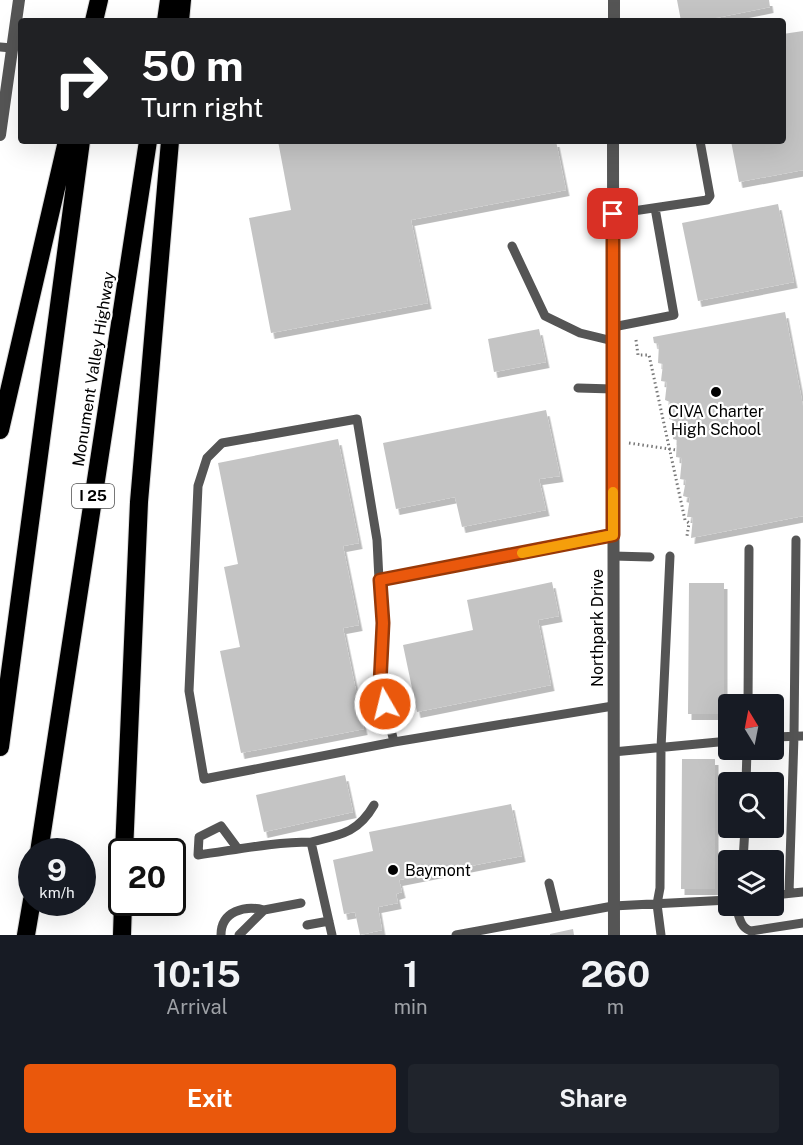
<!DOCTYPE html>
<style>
:root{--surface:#171b24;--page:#20242c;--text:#f1f3f6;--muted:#9ea1a6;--accent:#ea580c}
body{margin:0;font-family:"Public Sans",sans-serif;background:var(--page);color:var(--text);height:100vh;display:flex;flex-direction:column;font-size:22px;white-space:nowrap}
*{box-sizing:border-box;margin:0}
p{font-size:20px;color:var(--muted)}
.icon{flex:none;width:33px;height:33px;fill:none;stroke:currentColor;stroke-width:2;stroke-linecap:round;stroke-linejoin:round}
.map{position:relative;height:935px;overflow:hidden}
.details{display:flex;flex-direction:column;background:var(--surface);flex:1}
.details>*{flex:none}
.top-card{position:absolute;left:18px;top:18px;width:768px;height:126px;border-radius:6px;box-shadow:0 6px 24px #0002;background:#202124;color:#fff;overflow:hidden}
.needle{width:39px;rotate:350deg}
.fabs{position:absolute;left:718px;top:694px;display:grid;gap:12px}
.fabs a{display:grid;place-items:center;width:66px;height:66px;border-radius:6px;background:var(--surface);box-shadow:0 6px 24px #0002;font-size:30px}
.speed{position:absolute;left:18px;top:838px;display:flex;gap:12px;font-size:30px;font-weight:700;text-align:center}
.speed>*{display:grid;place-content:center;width:78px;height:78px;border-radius:50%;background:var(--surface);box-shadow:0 6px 24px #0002;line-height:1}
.speed small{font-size:15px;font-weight:400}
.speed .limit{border:3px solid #111;border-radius:9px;background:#fff;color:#111}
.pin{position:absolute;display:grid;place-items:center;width:51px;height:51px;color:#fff;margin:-26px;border-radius:12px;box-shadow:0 3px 9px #0006}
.me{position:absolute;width:66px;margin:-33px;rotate:352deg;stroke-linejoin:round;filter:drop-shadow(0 0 4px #0008)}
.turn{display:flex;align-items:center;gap:21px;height:126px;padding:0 24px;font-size:27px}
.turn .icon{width:78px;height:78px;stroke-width:2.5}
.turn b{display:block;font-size:42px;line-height:51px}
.eta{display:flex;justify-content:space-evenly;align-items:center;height:102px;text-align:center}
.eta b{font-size:36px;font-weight:700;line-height:42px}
.button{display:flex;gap:12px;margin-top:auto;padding:12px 24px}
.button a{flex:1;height:69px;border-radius:6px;background:var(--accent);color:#fff;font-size:24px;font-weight:700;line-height:69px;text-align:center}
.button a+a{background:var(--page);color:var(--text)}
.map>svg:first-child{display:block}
.building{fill:#c4c4c4;filter:url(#shadow)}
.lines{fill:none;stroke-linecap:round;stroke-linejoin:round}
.motorway-casing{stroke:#dbdbdb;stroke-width:20}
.path{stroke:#777;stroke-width:3;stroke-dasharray:1.5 3;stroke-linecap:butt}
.service{stroke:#555;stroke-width:9}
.minor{stroke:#555;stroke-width:12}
.tertiary{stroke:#555;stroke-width:12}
.motorway{stroke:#000;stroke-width:18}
.route-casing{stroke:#983908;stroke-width:15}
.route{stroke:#ea580c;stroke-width:10}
.slow{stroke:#f59e0b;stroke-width:10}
.poi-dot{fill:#000;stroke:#fff;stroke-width:2}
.labels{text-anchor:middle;stroke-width:4.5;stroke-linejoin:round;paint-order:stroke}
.shield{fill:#fff;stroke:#4c4c4c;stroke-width:1.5}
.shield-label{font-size:15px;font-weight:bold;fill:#000}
.street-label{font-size:16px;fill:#000;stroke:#fff}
.poi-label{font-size:16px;fill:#000;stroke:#fff}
</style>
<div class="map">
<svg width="803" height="935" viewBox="0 0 803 935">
<defs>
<filter id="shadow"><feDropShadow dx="3.5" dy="6" stdDeviation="0" flood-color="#0004"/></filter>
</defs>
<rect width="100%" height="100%" fill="#fff"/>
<path class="building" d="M677,0H769L770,7L701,21H681Z
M803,31V170L739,182L731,141H783V34Z
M278,141H556L566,190L411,220L428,303L271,333L249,218L291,210Z
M778,204L794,282L698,301L682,223Z
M785,312L803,406V516L691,538L693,517H687L690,498L683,496L686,480L680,479L682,458L676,457L677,440L673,439V420L669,419L670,402L665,400L667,382L661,381L663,364L658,363L659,344L654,343L653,337Z
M539,329L546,362L494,372L488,339Z
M546,410L560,476L539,479L546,510L462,527L455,497L396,509L383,443Z
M338,439L359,543L343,546L359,625L343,628L364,729L241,753L220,651L240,647L224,567L238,564L218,463Z
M552,582L559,616L538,620L551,685L417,712L403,645L473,630L467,600Z
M689,583H724V714H688Z
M682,759H715V889H681Z
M345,775L353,812L264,832L256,795Z
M511,804L522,856L399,880L402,892L396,894L398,903L378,907L382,930L360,935L355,912L344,914L333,860L373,851L369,832Z
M573,929L574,935H550V934Z"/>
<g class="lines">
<g class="motorway-casing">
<path id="motorway" d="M94,21L99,0
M166,21L169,0
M180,21L182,0
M0,430L67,141
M0,747L81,141
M39,852L148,141
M124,852L139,502L170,141
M26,935L32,900
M122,935L123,903"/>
</g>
<path class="path" d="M636,340L638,355H649L685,520L689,523L687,536
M629,443L676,450"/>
<path class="service" d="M0,47L12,48
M613,214L707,200L710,196L700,141
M512,246L545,316L580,333L613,341
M613,327L674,315L655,208
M578,388L613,389
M613,556L650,557
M379,580L377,540L357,419L222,443L207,458L198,486L189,691L204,779L394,742
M748,705L749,549
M613,706L394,742L380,684L383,623L379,580L613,535
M774,737L803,736
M613,752L729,741
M746,783L747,750
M238,849L221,826L199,837L198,855C235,850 273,842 311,842
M743,861L745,828
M549,883L557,916
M789,893L794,736L796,540
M774,895L803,892
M736,906C739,916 740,928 751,931L803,923
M307,925L329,921
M221,935C221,911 245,905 264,910
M239,935L264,910L301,903
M332,935L311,842C340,835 358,833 374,805
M456,935L613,906L729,900
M661,935L657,904L660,888L661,748L670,556"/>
<path class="minor" d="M614,21V0
M613,141L614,935"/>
<path class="tertiary" d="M0,135L19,0"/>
<use href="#motorway" class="motorway"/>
</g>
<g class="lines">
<g class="route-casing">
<path id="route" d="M385,704L380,684L383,623L380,580L613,535V214"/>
</g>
<use href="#route" class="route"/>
<path class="slow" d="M522,553L613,535V492"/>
</g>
<g class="poi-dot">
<circle cx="716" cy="392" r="6"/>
<circle cx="393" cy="870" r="6"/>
</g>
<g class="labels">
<rect class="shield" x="72" y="484" width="42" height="24" rx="4.5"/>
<g class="shield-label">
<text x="93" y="501">I 25</text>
</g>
<g class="street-label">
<text transform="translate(93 369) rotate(-81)" y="6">Monument Valley Highway</text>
<text transform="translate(597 628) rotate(-90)" y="6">Northpark Drive</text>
</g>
<g class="poi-label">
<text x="716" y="417">CIVA Charter<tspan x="716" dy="18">High School</tspan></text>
<text x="405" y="876" text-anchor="start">Baymont</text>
</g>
</g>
</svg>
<div class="fabs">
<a><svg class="needle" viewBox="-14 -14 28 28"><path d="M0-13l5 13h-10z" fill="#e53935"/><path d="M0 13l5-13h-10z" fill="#9ea1a6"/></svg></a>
<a><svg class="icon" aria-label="search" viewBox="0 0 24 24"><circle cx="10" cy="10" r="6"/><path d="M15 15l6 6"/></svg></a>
<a><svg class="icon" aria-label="layers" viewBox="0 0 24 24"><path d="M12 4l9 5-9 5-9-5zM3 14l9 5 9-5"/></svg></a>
</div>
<div class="speed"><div>9<small>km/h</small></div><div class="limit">20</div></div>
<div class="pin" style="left:613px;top:214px;background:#d93025"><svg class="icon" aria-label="arrive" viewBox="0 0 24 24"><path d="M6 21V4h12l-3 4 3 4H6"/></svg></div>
<svg class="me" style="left:385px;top:704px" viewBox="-20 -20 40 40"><circle r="17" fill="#ea580c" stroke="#fff" stroke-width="3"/><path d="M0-11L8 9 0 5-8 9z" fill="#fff"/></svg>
<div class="top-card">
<div class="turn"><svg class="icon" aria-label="right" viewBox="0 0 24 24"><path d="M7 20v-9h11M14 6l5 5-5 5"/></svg><div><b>50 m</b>Turn right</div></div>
</div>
</div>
<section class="details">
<div class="eta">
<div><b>10:15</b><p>Arrival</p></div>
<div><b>1</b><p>min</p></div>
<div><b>260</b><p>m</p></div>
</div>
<div class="button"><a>Exit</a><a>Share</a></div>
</section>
